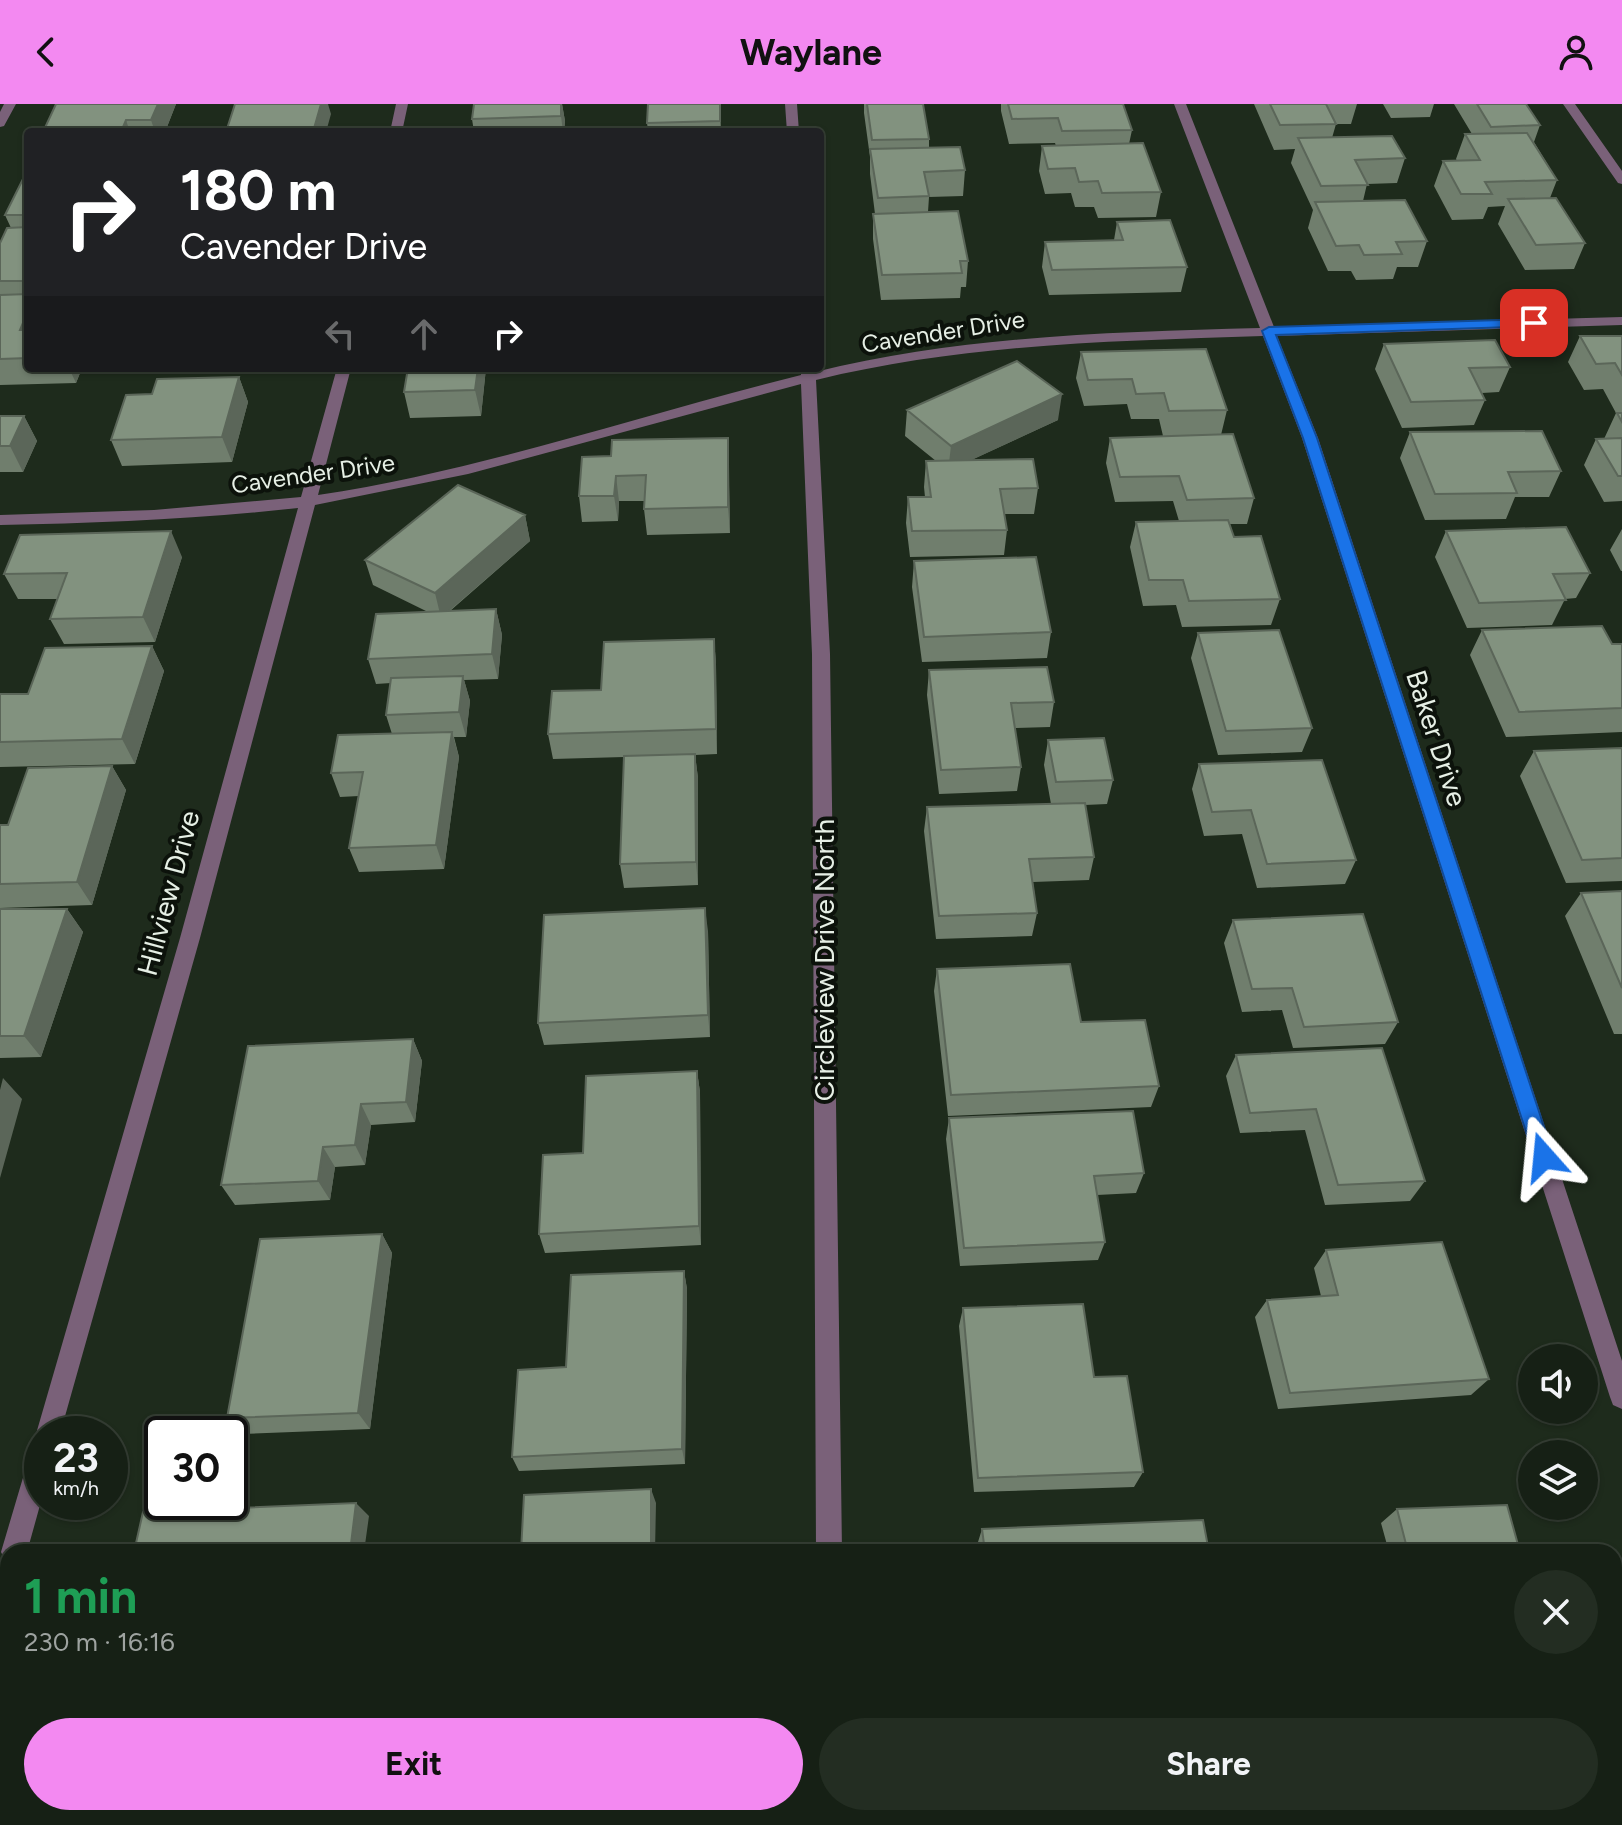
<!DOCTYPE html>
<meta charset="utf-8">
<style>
:root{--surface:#162015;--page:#232d22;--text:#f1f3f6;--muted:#9ea3a0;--line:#353e34;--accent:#f389f1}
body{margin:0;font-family:Figtree,sans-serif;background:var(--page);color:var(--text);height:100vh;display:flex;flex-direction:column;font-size:30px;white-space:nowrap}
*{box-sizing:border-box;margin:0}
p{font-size:26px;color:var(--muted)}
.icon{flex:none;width:44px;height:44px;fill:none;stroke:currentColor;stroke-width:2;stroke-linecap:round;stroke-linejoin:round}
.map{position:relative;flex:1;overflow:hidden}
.details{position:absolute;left:0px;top:1440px;width:1622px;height:282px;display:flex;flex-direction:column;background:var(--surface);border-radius:24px 24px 0 0;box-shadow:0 2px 6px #0004,0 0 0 2px var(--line)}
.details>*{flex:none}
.guide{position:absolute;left:24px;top:24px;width:800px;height:244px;border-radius:8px;box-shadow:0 2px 6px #0004,0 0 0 2px var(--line);background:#202124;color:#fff;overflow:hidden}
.buttons{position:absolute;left:1518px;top:1240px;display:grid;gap:16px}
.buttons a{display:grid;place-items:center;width:80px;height:80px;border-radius:50%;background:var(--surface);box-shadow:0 2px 6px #0004,0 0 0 2px var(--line);font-size:40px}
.speed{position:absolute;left:24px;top:1312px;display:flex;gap:16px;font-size:40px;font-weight:700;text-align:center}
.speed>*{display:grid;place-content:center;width:104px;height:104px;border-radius:50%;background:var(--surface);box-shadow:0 2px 6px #0004,0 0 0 2px var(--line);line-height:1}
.speed small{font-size:20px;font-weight:400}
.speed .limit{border:4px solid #111;border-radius:12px;background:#fff;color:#111}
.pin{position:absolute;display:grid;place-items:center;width:68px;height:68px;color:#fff;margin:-34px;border-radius:16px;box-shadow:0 4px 12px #0006}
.me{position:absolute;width:88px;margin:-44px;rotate:342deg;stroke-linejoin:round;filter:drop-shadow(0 0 6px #0008)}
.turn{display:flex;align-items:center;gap:28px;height:168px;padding:0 24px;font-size:36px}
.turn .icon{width:104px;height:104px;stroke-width:2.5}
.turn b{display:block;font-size:56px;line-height:68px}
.lanes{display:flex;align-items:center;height:76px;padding:0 24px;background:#0003;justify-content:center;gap:40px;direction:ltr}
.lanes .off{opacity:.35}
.round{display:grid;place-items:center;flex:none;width:84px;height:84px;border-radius:42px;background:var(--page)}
.head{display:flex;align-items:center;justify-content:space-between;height:136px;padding:0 24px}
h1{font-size:48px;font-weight:700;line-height:60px;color:#1e9e55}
.action{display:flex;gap:16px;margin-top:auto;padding:16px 24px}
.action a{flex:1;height:92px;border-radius:48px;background:var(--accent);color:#111;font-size:32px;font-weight:700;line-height:92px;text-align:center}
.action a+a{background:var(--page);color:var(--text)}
header{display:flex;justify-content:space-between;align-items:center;height:104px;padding:0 24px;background:var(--accent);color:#111;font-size:36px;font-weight:700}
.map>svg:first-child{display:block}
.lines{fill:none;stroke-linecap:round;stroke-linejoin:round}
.street{fill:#7a6179;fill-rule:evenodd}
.wall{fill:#707e6d}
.shaded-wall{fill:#5b6659}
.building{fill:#82927f;stroke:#5b6659;stroke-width:2}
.route{fill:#1a73e8;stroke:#114b97;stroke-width:2}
.labels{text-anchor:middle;stroke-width:8;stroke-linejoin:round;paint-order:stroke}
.far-street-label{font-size:24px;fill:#e6efe5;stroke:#0c120b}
.street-label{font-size:28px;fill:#e6efe5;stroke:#0c120b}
</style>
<header><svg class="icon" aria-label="back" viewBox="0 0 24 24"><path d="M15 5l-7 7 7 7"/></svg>Waylane<svg class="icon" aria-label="person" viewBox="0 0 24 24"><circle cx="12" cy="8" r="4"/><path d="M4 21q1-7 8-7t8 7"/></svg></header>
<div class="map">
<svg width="1622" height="1721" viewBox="0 0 1622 1721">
<rect width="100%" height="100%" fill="#1e2b1c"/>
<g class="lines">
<path class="street" d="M4,0H16L4,22L0,23V8Z
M396,0H408L402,28H390Z
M785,0H797L799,28H787Z
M1174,0H1186L1274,223L1622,213V221L1277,232L1318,334L1622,1257V1305L1613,1301L1610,1293L1302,334L1263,232C1112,237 963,240 816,276L830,550L842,1448H816L812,550L801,280L468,370L315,401L200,834L60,1330H42V1394L27,1448H8V1506L0,1509V1458L5,1456L1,1448L30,1350L33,1341L40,1339L36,1330L180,834L298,404C199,415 100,419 0,421V411L154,406L301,393L337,264H351L318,391C482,366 640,311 801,271V264H815V268C962,232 1110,228 1260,224Z
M1563,0H1575L1622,67V80L1618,79Z
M817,1714H845V1721H817Z"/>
</g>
<path class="wall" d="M56,0H176L165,28H43Z
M474,0H562L565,17L564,28H474L472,15Z
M720,0L721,28H621L648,26L647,19Z
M864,0H923L929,35V44L965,66L963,92L929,93L928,108L968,157L966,183H961L960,194L881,196L873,135V110H875L870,70V53L864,9Z
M1001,0H1123L1132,26L1129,40L1161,88L1156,113L1098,114L1094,103H1075L1071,89L1045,90L1039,67L1042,42H1056L1055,39L1009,40L1001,7Z
M1254,0H1357L1351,20H1336L1332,34L1405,54L1397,79L1367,80L1363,97L1427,137L1418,163H1397L1393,175L1356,176L1351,167H1328L1308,124L1313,106L1291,59L1295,45L1274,46Z
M1383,0H1434L1430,13L1391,14Z
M1454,0H1526L1540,21L1534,38L1557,76L1550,94L1585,139L1574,165L1525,166L1498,120L1505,102L1488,103L1483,115L1452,116L1434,82L1443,57H1457L1456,55L1465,30H1472Z
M28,65V264H82L76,279L0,281V139L11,124L5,111Z
M1117,118L1187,163L1181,188L1049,191L1042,163L1045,138L1114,136Z
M1580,232H1622V397L1604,398L1584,361L1596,335H1604L1616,309L1603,285L1584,286L1568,258Z
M1384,240L1510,263L1499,288L1482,289L1485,296L1474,321L1402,324L1375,265Z
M1081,248L1227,306L1221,331L1254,394L1247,420H1230L1234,433L1280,495L1271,521L1182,523L1176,501L1143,502L1130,443L1136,418L1179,417L1173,397L1115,398L1106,359L1110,334L1163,332L1159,315H1131L1127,300L1084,302L1076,274Z
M486,264L481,312L410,314L404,288Z
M239,273L248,298L232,358L122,362L111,336L152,290Z
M907,306L1058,316L971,356L1038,384L1034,410H1004L1007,426L1004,451L910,453L906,419L908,393H925L924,383L926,357H936L905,332Z
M0,312H24L37,337L23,368H0Z
M1410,328L1561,367L1549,393H1515L1506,415L1425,416L1400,354Z
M728,334L730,429L647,431L644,405V397H619L618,417L582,418L579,392L611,352Z
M525,411L530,437L450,507L496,505L502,531L498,575L464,576L470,597L466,633H454L459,653L444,765L359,768L349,744L359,692L340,693L331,669L392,630L386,611L391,579L376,580L368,555L428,508L373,481L365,456Z
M1622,425V467H1621L1610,446Z
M1446,427L1590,469L1576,494L1565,495L1552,521L1467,524L1435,453Z
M182,453L155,538L64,540L50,515L58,495H18L4,470Z
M914,457L1051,528L1047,554L922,558L912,483Z
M1482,526L1612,540H1622V628L1506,633L1470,551Z
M1198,529L1312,624L1302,648L1218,651L1191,554Z
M714,535L716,560L717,650L695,651L698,674V781L624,784L620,760L624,653L553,655L548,630L601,586Z
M152,542L164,567L135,660L0,663V590H28Z
M929,566L1054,598L1050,623L1015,624L1021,663L1017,687L939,690L927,591Z
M1048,636L1113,676L1107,700L1085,701L1094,753L1089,776L1033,778L1037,809L1032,832L936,835L924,727L927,703L1051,700L1044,661Z
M1622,644V777L1566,779L1520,672L1534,647Z
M1199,660L1356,756L1345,780L1257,784L1242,730L1204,732L1192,685Z
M112,662L126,686L92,801L0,804V721H8Z
M1622,787V930H1614L1565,812L1581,789Z
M0,805H67L83,828L41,953L0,954Z
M1233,816L1398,918L1385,940L1293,944L1282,906L1242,908L1224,839Z
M708,827L710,933L544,941L538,919Z
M937,865L1081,918L1159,982L1151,1003L948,1012L934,887Z
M413,935L422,957L415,1018L371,1021L365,1061L335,1063L330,1096L235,1101L221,1081Z
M1236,951L1425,1077L1410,1097L1325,1101L1305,1026L1240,1029L1226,972Z
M697,967L700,988L701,1141L545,1149L539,1130L583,1049Z
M949,1014L1144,1069L1136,1089L1097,1091L1105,1138L1098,1156L960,1162L946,1035Z
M382,1130L392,1149L370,1325L243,1330L227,1314Z
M1326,1146L1489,1275L1471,1291L1278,1305L1255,1213L1267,1196L1321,1192L1314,1164Z
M684,1167L687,1185L685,1360L519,1367L512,1353L566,1263Z
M963,1204L1094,1273L1143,1368L1134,1383L974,1388L959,1222Z
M1397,1405L1520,1448H1389L1381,1419Z
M982,1425L1209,1448H979L978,1438Z
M999,1714H1214L1215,1721H1000Z
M1454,1714H1587L1589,1721H1456Z"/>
<path class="shaded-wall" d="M158,0H176L165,28H155L151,16Z
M321,0H328L331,10L326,28H313Z
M561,0H562L565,17L564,28H563L561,12Z
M126,16L130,28H121Z
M28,207V244L20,226Z
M69,264H82L76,279Z
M478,264H486L481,312L475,286Z
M239,273L248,298L232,358L222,333Z
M1062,290L1058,316L948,367L951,342Z
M24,312L37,337L23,368L10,342Z
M728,334L729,360L730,429L728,403Z
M616,372L619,397L618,417L614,392Z
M525,411L530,437L441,514L435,489Z
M171,427L182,453L155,538L143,513Z
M496,505L502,531L498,575L492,550Z
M714,535L716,560L717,650L716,625Z
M152,542L164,567L135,660L122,635Z
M463,572L470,597L466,633L459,608Z
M452,628L459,653L444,765L436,741Z
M695,650L698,674V781L696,758Z
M112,662L126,686L92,801L77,778Z
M705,804L708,827L710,933L708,911Z
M67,805L83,828L41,953L24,932Z
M413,935L422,957L415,1018L406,998Z
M697,967L700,988L701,1141L699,1122Z
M3,974L22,995L0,1074V986Z
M361,1000L371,1021L365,1061L355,1041Z
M323,1043L335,1063L330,1096L318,1077Z
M382,1130L392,1149L370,1325L358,1309Z
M684,1167L687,1185L685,1360L682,1345Z
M651,1385L656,1399L655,1448H651Z
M356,1399L369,1412L364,1448H350Z
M236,1714H254L253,1721H235Z
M640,1714H645V1721H640Z"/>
<path class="building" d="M56,0H158L151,16H126L121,28H43Z
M235,0H321L313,28H226Z
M474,0H561V12L472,15Z
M648,0H720V17L647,19Z
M867,0H923L929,35L872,36Z
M1008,0H1123L1132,26L1062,27L1058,14L1012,15Z
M1270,0H1326L1336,20L1280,21Z
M1477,0H1526L1540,21L1491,23Z
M713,24L714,28H621V27Z
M1527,29L1557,76L1485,78L1492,90H1461L1443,57L1480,56L1465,30Z
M1392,32L1405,54L1355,56L1368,81L1321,82L1298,34Z
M1143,39L1161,88L1102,89L1098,77L1079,78L1075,64L1048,65L1042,42Z
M960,43L965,66L924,68L929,92L878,94L870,45Z
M28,65V111H5Z
M1556,94L1585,139L1536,141L1508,95Z
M1405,96L1427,137L1396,138L1402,150L1364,151L1359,141L1336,142L1315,98Z
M958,107L968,157H960L962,169L882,171L873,110Z
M1170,116L1187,163L1052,166L1045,138L1123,136L1117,118Z
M28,123V177H0V139L7,124Z
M28,190V207L20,226H28V254L0,255V191Z
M1580,232H1622V271L1615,259L1596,260Z
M1495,236L1510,263L1469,264L1485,296L1411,298L1384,240Z
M1206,245L1227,306L1169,307L1164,289L1136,290L1132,275L1088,276L1081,248Z
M1017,257L1062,290L951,342L907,306Z
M408,264H478L475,286L404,288Z
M239,273L222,333L111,336L126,291L152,290L157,275Z
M1617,309H1622V318Z
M0,312H24L10,342H0Z
M1542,327L1561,367L1508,368L1517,389L1435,390L1410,328Z
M1233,330L1254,394L1187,396L1179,372L1120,373L1110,334Z
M728,334V403L644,405L646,371L616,372L614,392H579L582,353L611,352L612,336Z
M1622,334V372H1618L1596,335Z
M1033,355L1038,384L1000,385L1007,426L912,427L908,393H931L926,357Z
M458,381L525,411L435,489L365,456Z
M1228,416L1234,433L1261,432L1280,495L1189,497L1183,476H1149L1136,418Z
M1566,423L1590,469L1553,470L1566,496L1479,499L1446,427Z
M171,427L143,513L50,515L67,469L4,470L20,431Z
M1036,453L1051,528L924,533L914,457Z
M496,505L492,550L368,555L376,510Z
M1602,522L1612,540H1622V604L1519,608L1482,526Z
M1279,526L1312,624L1226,627L1198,529Z
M714,535L716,625L548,630L552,587L601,586L604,538Z
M152,542L122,635L0,638V590H28L45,544Z
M1047,563L1054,598L1011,599L1021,663L941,666L929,566Z
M463,572L459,608L386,611L391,574Z
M452,628L436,741L349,744L363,668L331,669L338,631Z
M1104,634L1113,676L1056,678L1048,636Z
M1622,644V754L1582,756L1534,647Z
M695,650L696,758L620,760L624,652Z
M1322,656L1356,756L1267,760L1251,706L1212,708L1199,660Z
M112,662L77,778L0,780V721H8L28,664Z
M1085,699L1094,753L1029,755L1037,809L939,812L927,703Z
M1622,787V884L1581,789Z
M705,804L708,911L538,919L544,811Z
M0,805H67L24,932H0Z
M1363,810L1398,918L1304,923L1292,884L1252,885L1233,816Z
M1070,860L1081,918L1145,916L1159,982L951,991L937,865Z
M413,935L406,998L361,1000L355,1041L323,1043L318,1077L221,1081L248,942Z
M1382,944L1425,1077L1338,1081L1316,1005L1250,1009L1236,951Z
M697,967L699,1122L539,1130L543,1051L583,1049L586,972Z
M1133,1007L1144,1069L1094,1072L1105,1138L964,1144L949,1014Z
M382,1130L358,1309L227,1314L260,1135Z
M1442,1138L1489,1275L1290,1289L1267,1196L1338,1191L1326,1146Z
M684,1167L682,1345L512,1353L518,1266L566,1263L571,1171Z
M1083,1200L1094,1273L1127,1272L1143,1368L978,1374L963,1204Z
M651,1385V1448H521L524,1391Z
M356,1399L350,1448H134L143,1408Z
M1507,1401L1520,1448H1408L1397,1405Z
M1203,1416L1209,1448H985L982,1425Z
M69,1714H236L235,1721H68Z
M490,1714H640V1721H490Z
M1006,1714H1214L1215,1721H1006Z
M1476,1714H1587L1589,1721H1478Z"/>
<path class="route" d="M1534,215L1540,219L1538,222L1276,231L1317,334L1554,1053L1551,1059L1544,1062L1537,1059L1534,1053L1303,334L1262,227L1269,223Z"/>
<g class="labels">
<g class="far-street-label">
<text transform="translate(943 228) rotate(-9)" y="8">Cavender Drive</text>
<text transform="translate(313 370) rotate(-8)" y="8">Cavender Drive</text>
</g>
<g class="street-label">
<text transform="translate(1437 634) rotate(72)" y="10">Baker Drive</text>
<text transform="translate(168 789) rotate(-75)" y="10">Hillview Drive</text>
<text transform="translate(824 856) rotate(-90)" y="10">Circleview Drive North</text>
</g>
</g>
</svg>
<div class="buttons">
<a><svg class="icon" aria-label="sound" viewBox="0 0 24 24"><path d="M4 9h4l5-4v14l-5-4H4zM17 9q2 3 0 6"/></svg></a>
<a><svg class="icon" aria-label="layers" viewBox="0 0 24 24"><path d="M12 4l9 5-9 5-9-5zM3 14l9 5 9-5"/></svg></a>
</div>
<div class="speed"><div>23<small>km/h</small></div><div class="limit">30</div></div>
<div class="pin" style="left:1534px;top:219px;background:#d93025"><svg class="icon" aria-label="arrive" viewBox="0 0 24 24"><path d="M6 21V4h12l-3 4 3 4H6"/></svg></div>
<svg class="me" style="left:1544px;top:1053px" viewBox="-20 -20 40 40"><path d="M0-17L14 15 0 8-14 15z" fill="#1a73e8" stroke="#fff" stroke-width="4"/></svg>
<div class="guide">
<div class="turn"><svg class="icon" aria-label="right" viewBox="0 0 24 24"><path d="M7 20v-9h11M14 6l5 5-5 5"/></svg><div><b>180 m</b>Cavender Drive</div></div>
<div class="lanes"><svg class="icon off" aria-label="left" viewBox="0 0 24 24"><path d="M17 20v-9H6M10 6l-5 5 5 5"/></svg><svg class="icon off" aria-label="ahead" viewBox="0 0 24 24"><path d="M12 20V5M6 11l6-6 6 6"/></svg><svg class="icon" aria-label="right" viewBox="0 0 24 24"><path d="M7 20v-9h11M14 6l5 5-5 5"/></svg></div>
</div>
<section class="details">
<div class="head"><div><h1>1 min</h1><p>230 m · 16:16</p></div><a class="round"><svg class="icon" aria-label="close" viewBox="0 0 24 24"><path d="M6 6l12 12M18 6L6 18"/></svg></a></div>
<div class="action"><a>Exit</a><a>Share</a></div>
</section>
</div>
